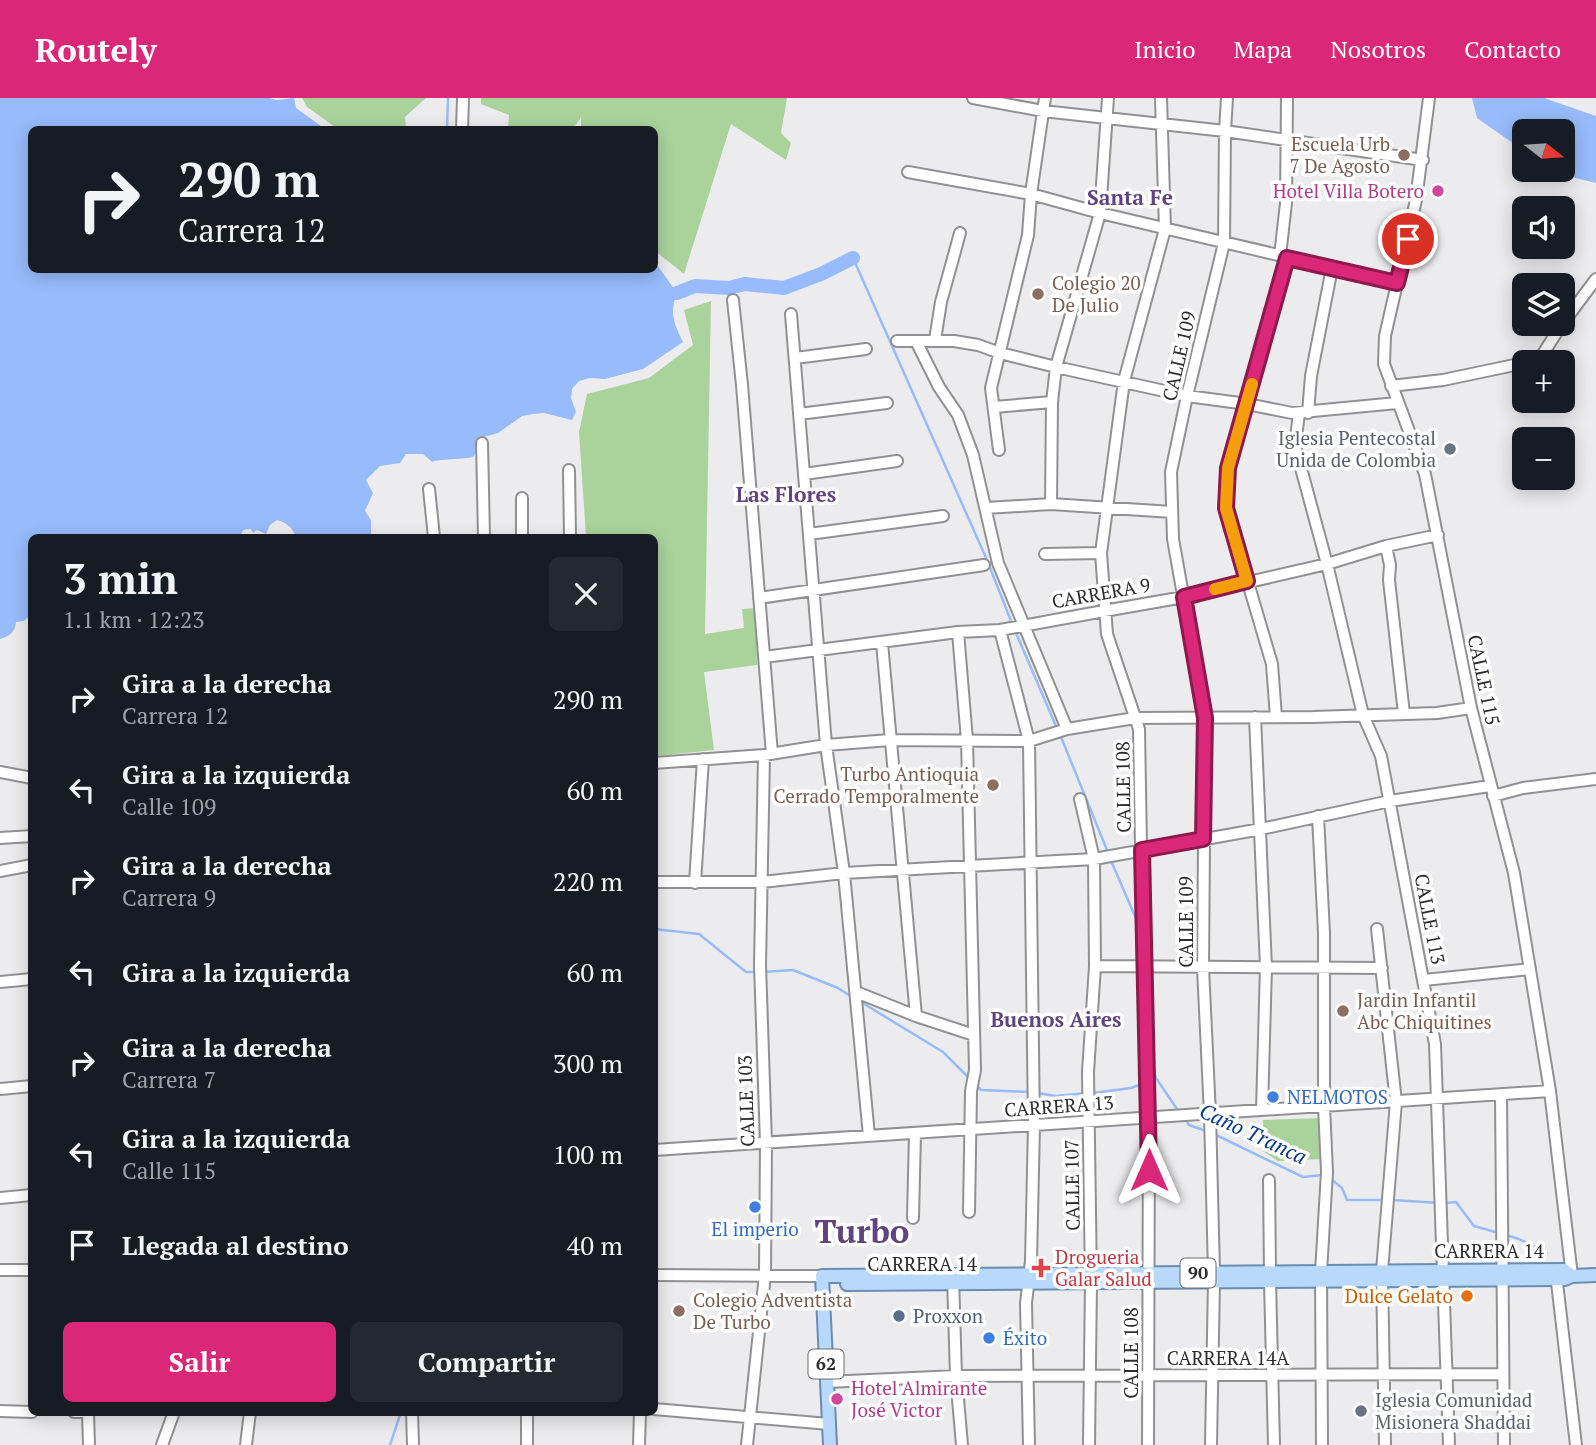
<!DOCTYPE html>
<html lang="es">
<meta charset="utf-8">
<style>
:root{--surface:#171b24;--page:#242831;--text:#f1f3f6;--muted:#9ea1a6;--accent:#db2777}
body{margin:0;font-family:"PT Serif",serif;background:var(--page);color:var(--text);height:100vh;display:flex;flex-direction:column;font-size:26px;white-space:nowrap}
*{box-sizing:border-box;margin:0}
p{font-size:23px;color:var(--muted)}
.icon{flex:none;width:38px;height:38px;fill:none;stroke:currentColor;stroke-width:2;stroke-linecap:round;stroke-linejoin:round}
.map{position:relative;flex:1;overflow:hidden}
.panel{position:absolute;left:28px;top:436px;width:630px;height:882px;display:flex;flex-direction:column;background:var(--surface);border-radius:10px;box-shadow:0 4px 18px #0003}
.panel>*{flex:none}
.guide{position:absolute;left:28px;top:28px;width:630px;height:147px;border-radius:10px;box-shadow:0 4px 18px #0003;background:#171b24;color:var(--text);overflow:hidden}
.needle{width:46px;rotate:107deg}
.buttons{position:absolute;left:1512px;top:21px;display:grid;gap:14px}
.buttons a{display:grid;place-items:center;width:63px;height:63px;border-radius:10px;background:var(--surface);box-shadow:0 4px 18px #0003;font-size:35px}
.pin{position:absolute;display:grid;place-items:center;width:60px;height:60px;color:#fff;margin:-30px;border:4px solid #fff;border-radius:50%;box-shadow:0 2px 7px #0007}
.me{position:absolute;width:77px;margin:-38px;rotate:0deg;stroke-linejoin:round;filter:drop-shadow(0 0 5px #0008)}
.turn{display:flex;align-items:center;gap:24px;height:147px;padding:0 35px;font-size:32px}
.turn .icon{width:91px;height:91px;stroke-width:2.5}
.turn b{display:block;font-size:49px;line-height:60px}
.round{display:grid;place-items:center;flex:none;width:74px;height:74px;border-radius:10px;background:var(--page)}
.overview{display:flex;align-items:center;justify-content:space-between;height:119px;padding:0 35px}
h1{font-size:42px;font-weight:800;line-height:52px}
.primary-button{display:flex;gap:14px;margin-top:auto;padding:14px 35px}
.primary-button a{flex:1;height:80px;border-radius:10px;background:var(--accent);color:#fff;font-size:28px;font-weight:800;line-height:80px;text-align:center}
.primary-button a+a{background:var(--page);color:var(--text)}
ul{padding:0;list-style:none}
li{display:flex;align-items:center;gap:21px;height:91px;padding:0 35px}
li div{flex:1}
li b{display:block;font-size:26px}
li em{font-style:normal}
header{display:flex;align-items:center;gap:42px;box-sizing:border-box;height:98px;padding:0 35px;background:var(--accent);color:#fff}
header strong{font-size:33px}
nav{display:flex;gap:38px;margin-inline-start:auto;font-size:24px}
.map>svg:first-child{display:block}
.green{fill:#aad39b}
.water{fill:#97bbfb}
.lines{fill:none;stroke-linecap:round;stroke-linejoin:round}
.stream{stroke:#97bbfb;stroke-width:2.5}
.river{stroke:#97bbfb;stroke-width:14}
.minor-casing{stroke:#919193;stroke-width:14}
.major-casing{stroke:#6a8db3;stroke-width:16}
.minor{stroke:#fff;stroke-width:10}
.major{stroke:#b9d9fc;stroke-width:12}
.route-casing{stroke:#8e194d;stroke-width:18}
.route{stroke:#db2777;stroke-width:12}
.slow{stroke:#f59e0b;stroke-width:12}
.education-dot{fill:#8d6e63;stroke:#fff;stroke-width:2.5}
.hotel-dot{fill:#d1479c;stroke:#fff;stroke-width:2.5}
.worship-dot{fill:#6b7280;stroke:#fff;stroke-width:2.5}
.shop-dot{fill:#3f7fe0;stroke:#fff;stroke-width:2.5}
.health-dot{fill:#e0444e;stroke:#fff;stroke-width:2.5}
.food-dot{fill:#e8710a;stroke:#fff;stroke-width:2.5}
.service-dot{fill:#5c6f8a;stroke:#fff;stroke-width:2.5}
.labels{text-anchor:middle;stroke-width:7;stroke-linejoin:round;paint-order:stroke}
.shield{fill:#fff;stroke:#6d6d6d;stroke-width:2}
.shield-label{font-size:18px;font-weight:bold;fill:#2e2e2f}
.education-label{font-size:19px;fill:#785e54;stroke:#fff;text-anchor:start}
.hotel-label{font-size:19px;fill:#b23c85;stroke:#fff;text-anchor:end}
.street-label{font-size:19px;fill:#2e2e2f;stroke:#fff}
.worship-label{font-size:19px;fill:#5b616d;stroke:#fff;text-anchor:end}
.shop-label{font-size:19px;fill:#366cbe;stroke:#fff;text-anchor:start}
.health-label{font-size:19px;fill:#be3a42;stroke:#fff;text-anchor:start}
.food-label{font-size:19px;fill:#c56008;stroke:#fff;text-anchor:end}
.service-label{font-size:19px;fill:#4e5e75;stroke:#fff;text-anchor:start}
.neighbourhood-label{font-size:21px;font-weight:bold;fill:#5f4480;stroke:#fff}
.water-label{font-size:21px;font-style:italic;fill:#073891;stroke:#fff}
.town-label{font-size:33px;font-weight:bold;fill:#5f4480;stroke:#fff}
</style>
<header>
<strong>Routely</strong>
<nav><a>Inicio</a><a>Mapa</a><a>Nosotros</a><a>Contacto</a></nav>
</header>
<div class="map">
<svg width="1596" height="1347" viewBox="0 0 1596 1347">
<rect width="100%" height="100%" fill="#ececef"/>
<path class="green" d="M302,0H426L405,19L406,31H338L307,9Z
M481,0H787L781,35L791,45L786,62L731,26L684,176L655,153L654,32L581,31V19L573,31H508L509,17L481,6Z
M711,203L705,536L744,530L742,511L756,510L757,567L704,574L714,652L655,658L654,439H586L579,334L587,296L649,280L693,247L684,212Z
M1322,1020L1323,1061L1278,1063L1263,1053V1022Z"/>
<path class="water" d="M0,0H269L277,2L294,0L296,10L325,31L32,32V172H654L655,164L677,195C669,214 674,226 683,244L643,271L605,281L590,280L579,283L572,291L571,300L576,314L572,322L544,315L533,316L522,318L498,335L481,340C479,345 477,354 474,358C470,362 442,360 432,364L423,356H406L400,365L380,368L366,382L373,395L365,413L371,422V439H296C292,429 287,425 277,422L270,427L266,436L257,432L253,435L251,431L243,432L240,439H32L31,521L27,520L24,523L16,524C15,534 10,538 0,541Z
M1472,0H1544L1596,18V85L1563,77L1556,72H1563V33H1524V53L1477,20Z"/>
<g class="lines">
<path class="stream" d="M447,32L448,0
M853,160L987,462L1011,523
M1016,535L1056,628
M1061,639L1107,752
M1112,765L1137,823
M654,831L699,836L746,874H757
M1148,841L1149,862
M763,874L793,872L838,890L852,899
M1149,874L1150,908
M861,904L943,954L969,980
M1152,967L1156,980
M1151,982L1156,980L1179,1014
M976,987L981,992L1031,994
M1037,995L1056,998L1087,995
M1093,995L1131,990L1145,985
M1185,1021L1189,1027L1206,1033
M1216,1037L1303,1079L1322,1077
M1331,1081L1342,1090L1347,1102H1386
M1393,1102L1439,1105
M1445,1105L1456,1104L1474,1128L1499,1135
M1506,1137L1519,1141L1547,1155
M390,1347L401,1314"/>
<path class="river" d="M677,195L695,188L729,190L745,186L784,190L821,176L853,160"/>
<g class="minor-casing">
<path id="minor" d="M973,0L1043,13L1225,33L1423,62
M1429,0L1416,102L1385,238L1384,266L1425,376L1471,610L1514,775L1550,993L1572,1178
M462,32L463,0
M908,74L1031,96L1100,115L1397,185
M1280,158L1286,105L1287,0
M733,202L742,287L772,656
M791,216L826,647L844,775L869,1038
M1563,225L1596,181
M935,242L941,204L960,135
M897,243H954L978,247L1000,255L1056,269L1187,298L1247,306L1292,315L1397,305
M916,243L939,289L958,317L973,357L998,465L1067,631
M795,260L866,251
M1525,264L1541,259L1562,226
M1391,288L1443,282L1524,265
M994,309L1052,304
M1299,315L1295,348L1327,466L1363,617L1381,658L1435,946L1449,1347
M1308,315L1311,278L1332,170
M799,316L887,305
M482,345L484,439
M999,352L991,290L1028,137L1031,96L1045,0
M569,372L570,439
M804,376L897,363
M429,391L434,439
M522,400V439
M1051,406L1052,304L1056,269L1100,115L1108,0
M986,410L1051,406L1172,414
M809,436L943,418
M1386,448L1390,467L1389,482L1404,616
M1045,456L1101,455
M759,500L984,467
M1000,532L1029,643L1034,1027L1031,1163L1026,1205L1029,1347
M958,534L967,642L975,972L971,993L969,1114
M882,545L916,918L974,937
M764,559L958,534L1000,532L1104,513L1184,499L1327,466L1386,448L1438,437
M1255,619L1266,869L1262,1012
M1276,619L1272,566L1226,410L1229,370L1287,160
M654,665L764,657L826,647L890,642L1029,643L1067,631L1135,620L1313,619L1437,615L1471,610
M0,674L32,680
M1493,698L1523,690L1596,681
M1080,701L1094,761L1095,868L1088,974L1091,1184L1089,1347
M1318,718L1324,835V1008L1327,1074L1321,1174L1322,1347
M0,740L32,738
M0,773L32,767
M654,784H762L844,775L1094,761L1261,731L1390,703L1490,688
M695,785L703,661
M1377,831L1396,1004L1382,1173L1385,1347
M1095,868L1382,870
M1424,882L1530,871
M0,884L32,881
M856,894L916,918
M0,991L32,988
M1501,997L1504,1347
M654,1052L1550,993
M1269,1082L1270,1174
M0,1100L32,1097
M913,1120L915,1035
M0,1172H32
M1214,1174L1210,1016L1203,870L1205,620L1173,441L1171,374L1187,298L1224,145L1225,33L1227,0
M1556,1176L1576,1347
M654,1177L822,1178
M953,1179L956,1278L962,1347
M1270,1183L1274,1347
M827,1284L956,1278L1503,1276
M654,1311L829,1326
M0,1313L32,1314
M74,1314H88
M88,1314L89,1347
M412,1314L413,1347
M527,1314V1347
M162,1347L174,1314
M246,1347L250,1314
M639,1347L640,1314
M747,1347L765,1177L766,1045L760,867L764,657
M1148,1347L1149,1020L1143,868L1139,631L1107,536L1101,455L1124,283L1165,131L1161,0
M1211,1347L1214,1183"/>
</g>
<g class="major-casing">
<path id="major" d="M847,1186L1565,1181L1572,1178L1596,1177
M830,1347L822,1178L1564,1172L1572,1178"/>
</g>
<use href="#minor" class="minor"/>
<use href="#major" class="major"/>
</g>
<g class="lines">
<g class="route-casing">
<path id="route" d="M1149,1072L1142,752L1203,741L1205,620L1184,499L1247,483L1226,410L1228,370L1287,160L1397,185L1408,141"/>
</g>
<use href="#route" class="route"/>
<path class="slow" d="M1215,491L1247,483L1226,410L1228,370L1252,286"/>
</g>
<g class="education-dot">
<circle cx="1404" cy="57" r="7"/>
<circle cx="1038" cy="196" r="7"/>
<circle cx="993" cy="687" r="7"/>
<circle cx="1343" cy="913" r="7"/>
<circle cx="679" cy="1213" r="7"/>
</g>
<g class="hotel-dot">
<circle cx="1438" cy="93" r="7"/>
<circle cx="837" cy="1301" r="7"/>
</g>
<g class="worship-dot">
<circle cx="1450" cy="351" r="7"/>
<circle cx="1361" cy="1313" r="7"/>
</g>
<g class="shop-dot">
<circle cx="1273" cy="999" r="7"/>
<circle cx="755" cy="1109" r="7"/>
<circle cx="989" cy="1240" r="7"/>
</g>
<path class="health-dot" d="M1037.5 1159.5h7v7h7v7h-7v7h-7v-7h-7v-7h7z"/>
<circle class="food-dot" cx="1467" cy="1198" r="7"/>
<circle class="service-dot" cx="899" cy="1218" r="7"/>
<g class="labels">
<g class="shield">
<rect x="1180.5" y="1160.5" width="35" height="29" rx="5"/>
<rect x="808.5" y="1251.5" width="35" height="29" rx="5"/>
</g>
<g class="shield-label">
<text x="1198" y="1181">90</text>
<text x="826" y="1272">62</text>
</g>
<g class="education-label">
<text x="1390" y="53" text-anchor="end">Escuela Urb<tspan x="1390" dy="22">7 De Agosto</tspan></text>
<text x="1052" y="192">Colegio 20<tspan x="1052" dy="22">De Julio</tspan></text>
<text x="979" y="683" text-anchor="end">Turbo Antioquia<tspan x="979" dy="22">Cerrado Temporalmente</tspan></text>
<text x="1357" y="909">Jardin Infantil<tspan x="1357" dy="22">Abc Chiquitines</tspan></text>
<text x="693" y="1209">Colegio Adventista<tspan x="693" dy="22">De Turbo</tspan></text>
</g>
<g class="hotel-label">
<text x="1424" y="100">Hotel Villa Botero</text>
<text x="851" y="1297" text-anchor="start">Hotel Almirante<tspan x="851" dy="22">José Victor</tspan></text>
</g>
<g class="street-label">
<text transform="translate(1179 258) rotate(-77)" y="7">CALLE 109</text>
<text transform="translate(1101 495) rotate(-10)" y="7">CARRERA 9</text>
<text transform="translate(1484 582) rotate(78)" y="7">CALLE 115</text>
<text transform="translate(1123 689) rotate(-91)" y="7">CALLE 108</text>
<text transform="translate(1430 821) rotate(79)" y="7">CALLE 113</text>
<text transform="translate(1186 824) rotate(-90)" y="7">CALLE 109</text>
<text transform="translate(746 1003) rotate(-92)" y="7">CALLE 103</text>
<text transform="translate(1059 1008) rotate(-4)" y="7">CARRERA 13</text>
<text transform="translate(1072 1087) rotate(-91)" y="7">CALLE 107</text>
<text x="1489" y="1160">CARRERA 14</text>
<text x="922" y="1173">CARRERA 14</text>
<text transform="translate(1131 1255) rotate(-90)" y="7">CALLE 108</text>
<text x="1228" y="1267">CARRERA 14A</text>
</g>
<g class="worship-label">
<text x="1436" y="347">Iglesia Pentecostal<tspan x="1436" dy="22">Unida de Colombia</tspan></text>
<text x="1375" y="1309" text-anchor="start">Iglesia Comunidad<tspan x="1375" dy="22">Misionera Shaddai</tspan></text>
</g>
<g class="shop-label">
<text x="1287" y="1006">NELMOTOS</text>
<text x="755" y="1138" text-anchor="middle">El imperio</text>
<text x="1003" y="1247">Éxito</text>
</g>
<g class="health-label">
<text x="1055" y="1166">Drogueria<tspan x="1055" dy="22">Galar Salud</tspan></text>
</g>
<g class="food-label">
<text x="1453" y="1205">Dulce Gelato</text>
</g>
<g class="service-label">
<text x="913" y="1225">Proxxon</text>
</g>
<g class="neighbourhood-label">
<text x="1130" y="107">Santa Fe</text>
<text x="786" y="404">Las Flores</text>
<text x="1056" y="929">Buenos Aires</text>
</g>
<g class="water-label">
<text transform="translate(1253 1036) rotate(25)" y="7">Caño Tranca</text>
</g>
<g class="town-label">
<text x="862" y="1145">Turbo</text>
</g>
</g>
</svg>
<div class="buttons">
<a><svg class="needle" viewBox="-14 -14 28 28"><path d="M0-13l5 13h-10z" fill="#e53935"/><path d="M0 13l5-13h-10z" fill="#9ea1a6"/></svg></a>
<a><svg class="icon" aria-label="sound" viewBox="0 0 24 24"><path d="M4 9h4l5-4v14l-5-4H4zM17 9q2 3 0 6"/></svg></a>
<a><svg class="icon" aria-label="layers" viewBox="0 0 24 24"><path d="M12 4l9 5-9 5-9-5zM3 14l9 5 9-5"/></svg></a>
<a>+</a>
<a>−</a>
</div>
<div class="pin" style="left:1408px;top:141px;background:#d93025"><svg class="icon" aria-label="arrive" viewBox="0 0 24 24"><path d="M6 21V4h12l-3 4 3 4H6"/></svg></div>
<svg class="me" style="left:1149px;top:1072px" viewBox="-20 -20 40 40"><path d="M0-17L14 15 0 8-14 15z" fill="#db2777" stroke="#fff" stroke-width="4"/></svg>
<div class="guide">
<div class="turn"><svg class="icon" aria-label="right" viewBox="0 0 24 24"><path d="M7 20v-9h11M14 6l5 5-5 5"/></svg><div><b>290 m</b>Carrera 12</div></div>
</div>
<section class="panel">
<div class="overview"><div><h1>3 min</h1><p>1.1 km · 12:23</p></div><a class="round"><svg class="icon" aria-label="close" viewBox="0 0 24 24"><path d="M6 6l12 12M18 6L6 18"/></svg></a></div>
<ul>
<li><svg class="icon" aria-label="right" viewBox="0 0 24 24"><path d="M7 20v-9h11M14 6l5 5-5 5"/></svg><div><b>Gira a la derecha</b><p>Carrera 12</p></div><em>290 m</em></li>
<li><svg class="icon" aria-label="left" viewBox="0 0 24 24"><path d="M17 20v-9H6M10 6l-5 5 5 5"/></svg><div><b>Gira a la izquierda</b><p>Calle 109</p></div><em>60 m</em></li>
<li><svg class="icon" aria-label="right" viewBox="0 0 24 24"><path d="M7 20v-9h11M14 6l5 5-5 5"/></svg><div><b>Gira a la derecha</b><p>Carrera 9</p></div><em>220 m</em></li>
<li><svg class="icon" aria-label="left" viewBox="0 0 24 24"><path d="M17 20v-9H6M10 6l-5 5 5 5"/></svg><div><b>Gira a la izquierda</b></div><em>60 m</em></li>
<li><svg class="icon" aria-label="right" viewBox="0 0 24 24"><path d="M7 20v-9h11M14 6l5 5-5 5"/></svg><div><b>Gira a la derecha</b><p>Carrera 7</p></div><em>300 m</em></li>
<li><svg class="icon" aria-label="left" viewBox="0 0 24 24"><path d="M17 20v-9H6M10 6l-5 5 5 5"/></svg><div><b>Gira a la izquierda</b><p>Calle 115</p></div><em>100 m</em></li>
<li><svg class="icon" aria-label="arrive" viewBox="0 0 24 24"><path d="M6 21V4h12l-3 4 3 4H6"/></svg><div><b>Llegada al destino</b></div><em>40 m</em></li>
</ul>
<div class="primary-button"><a>Salir</a><a>Compartir</a></div>
</section>
</div>
